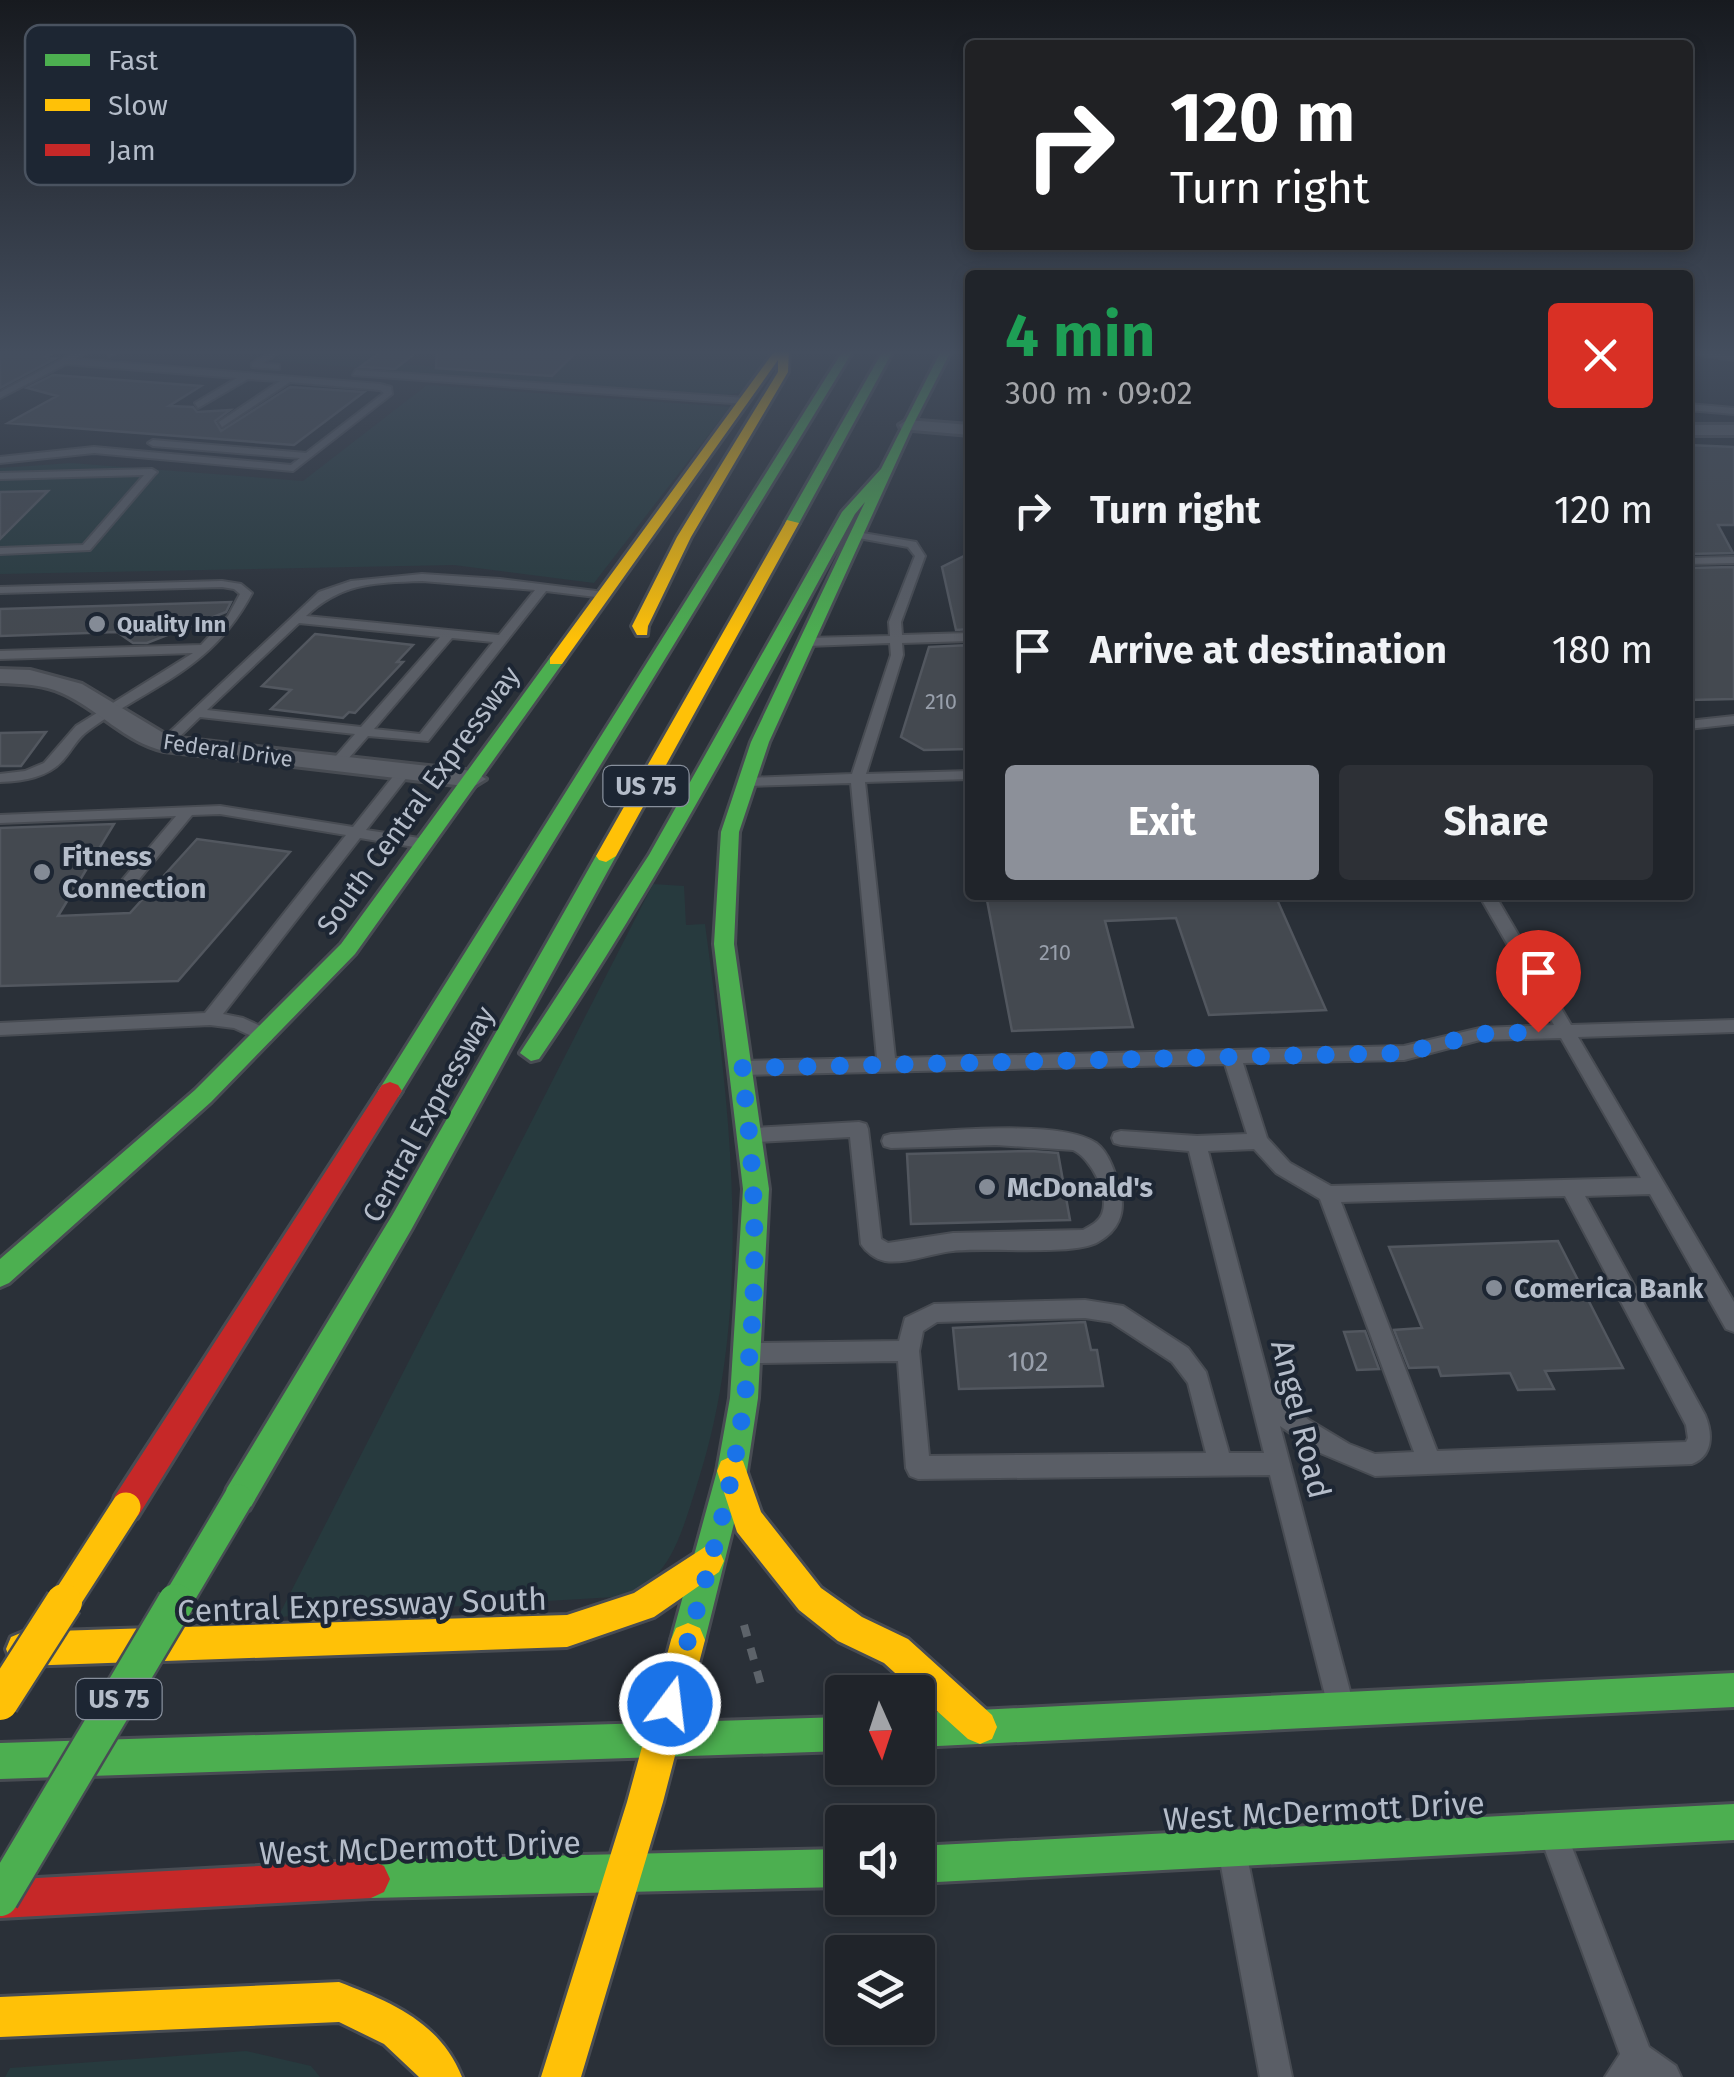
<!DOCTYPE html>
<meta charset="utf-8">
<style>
:root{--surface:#20242a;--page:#2d3036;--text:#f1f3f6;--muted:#a2a4a8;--line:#3d4147;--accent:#8c9099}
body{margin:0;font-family:"Fira Sans",sans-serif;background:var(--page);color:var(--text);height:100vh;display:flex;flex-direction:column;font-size:38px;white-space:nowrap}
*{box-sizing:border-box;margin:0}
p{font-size:32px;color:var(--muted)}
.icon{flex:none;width:55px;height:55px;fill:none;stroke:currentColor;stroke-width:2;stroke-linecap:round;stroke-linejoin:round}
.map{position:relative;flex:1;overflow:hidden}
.drawer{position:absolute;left:965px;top:270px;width:728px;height:630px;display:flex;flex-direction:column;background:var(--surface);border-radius:10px;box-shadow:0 5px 15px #0003,0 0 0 2px var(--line)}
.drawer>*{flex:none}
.guide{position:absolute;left:965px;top:40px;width:728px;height:210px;border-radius:10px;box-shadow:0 5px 15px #0003,0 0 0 2px var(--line);background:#202124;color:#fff;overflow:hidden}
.needle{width:65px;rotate:177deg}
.buttons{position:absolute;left:825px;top:1675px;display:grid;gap:20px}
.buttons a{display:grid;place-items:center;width:110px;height:110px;border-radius:10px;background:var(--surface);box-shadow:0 5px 15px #0003,0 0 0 2px var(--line);font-size:50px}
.pin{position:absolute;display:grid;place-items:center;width:85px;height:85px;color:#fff;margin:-102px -42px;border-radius:50% 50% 50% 0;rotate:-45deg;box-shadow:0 0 10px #0007}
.pin .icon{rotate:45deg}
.me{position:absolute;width:110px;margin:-55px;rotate:15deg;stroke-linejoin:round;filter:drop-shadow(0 0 8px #0008)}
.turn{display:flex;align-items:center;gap:35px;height:210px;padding:0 40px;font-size:45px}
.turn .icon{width:130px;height:130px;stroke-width:2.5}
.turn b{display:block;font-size:70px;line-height:85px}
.round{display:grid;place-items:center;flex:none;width:105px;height:105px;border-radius:10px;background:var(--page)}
.overview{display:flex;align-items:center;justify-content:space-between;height:170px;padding:0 40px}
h1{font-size:60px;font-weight:700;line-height:75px;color:#1e9e55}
.cta{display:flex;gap:20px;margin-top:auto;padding:20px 40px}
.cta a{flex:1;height:115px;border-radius:10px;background:var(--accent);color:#fff;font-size:40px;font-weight:700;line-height:115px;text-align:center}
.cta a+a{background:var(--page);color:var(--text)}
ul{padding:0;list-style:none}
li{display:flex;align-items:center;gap:30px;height:140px;padding:0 40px}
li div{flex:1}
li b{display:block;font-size:38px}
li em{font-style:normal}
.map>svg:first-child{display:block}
.green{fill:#273a3e}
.building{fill:#444950;stroke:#52575f;stroke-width:2.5}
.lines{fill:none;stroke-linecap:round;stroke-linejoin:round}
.lane-casing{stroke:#484c53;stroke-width:4}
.street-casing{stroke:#484c53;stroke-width:6}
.fast-casing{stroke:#484c53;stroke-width:6}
.slow-casing{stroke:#484c53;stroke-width:6}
.jam-casing{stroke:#484c53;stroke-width:6}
.path{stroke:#5d636a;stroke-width:8;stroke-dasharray:12 12;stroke-linecap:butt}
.lane{fill:#5a5e66;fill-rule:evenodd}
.street{fill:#5a5e66;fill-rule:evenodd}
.fast{fill:#4caf50;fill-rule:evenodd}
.slow{fill:#ffc107;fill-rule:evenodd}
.jam{fill:#c62828;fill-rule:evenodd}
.fast-bridge-far1-casing{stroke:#474c53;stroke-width:34;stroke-linecap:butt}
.fast-bridge-casing{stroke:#474c53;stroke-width:41;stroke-linecap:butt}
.slow-bridge-far1-casing{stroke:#474c53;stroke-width:34;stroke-linecap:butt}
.slow-bridge-casing{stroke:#474c53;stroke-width:41;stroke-linecap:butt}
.fast-bridge-far1{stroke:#4caf50;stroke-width:29}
.fast-bridge{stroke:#4caf50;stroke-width:36}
.slow-bridge-far1{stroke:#ffc107;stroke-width:29}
.slow-bridge{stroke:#ffc107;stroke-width:36}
.route{stroke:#1a73e8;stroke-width:18;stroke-dasharray:0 32.4}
.poi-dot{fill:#848b96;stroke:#1d2633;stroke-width:4}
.labels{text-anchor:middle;stroke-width:8;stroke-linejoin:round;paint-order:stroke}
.far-poi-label{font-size:22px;font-weight:bold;fill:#b4bcc9;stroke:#1d2633;text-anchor:start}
.number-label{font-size:22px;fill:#989fab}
.far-street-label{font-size:22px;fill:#b4bcc9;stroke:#1d2633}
.shield{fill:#1d2633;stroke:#878f9c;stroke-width:2.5}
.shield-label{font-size:25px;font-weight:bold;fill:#b4bcc9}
.street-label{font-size:28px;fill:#b4bcc9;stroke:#1d2633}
.poi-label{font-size:28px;font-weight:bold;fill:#b4bcc9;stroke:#1d2633;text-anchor:start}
.near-number-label{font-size:28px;fill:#989fab}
.near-street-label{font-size:32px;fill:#b4bcc9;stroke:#1d2633}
.key{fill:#1d2633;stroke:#4a5360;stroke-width:2.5}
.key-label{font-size:28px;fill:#b4bcc9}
</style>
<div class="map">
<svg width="1734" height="2077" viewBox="0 0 1734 2077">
<rect width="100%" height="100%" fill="#2a3038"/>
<path class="green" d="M287,349H388L371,362L553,375L582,349H775L742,392L722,396L273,361Z
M427,385L730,407L594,583L454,565L0,574V468L71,463L303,481Z
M653,884L684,886L686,925L705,924C730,1111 756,1305 696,1488C687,1515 679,1548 660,1571C652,1580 641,1588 632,1596L278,1617Z
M246,2051L311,2066L320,2077H5L10,2068Z"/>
<path class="building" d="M0,349H62L45,357L56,358L0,388Z
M384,349H409L413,355L395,369L360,367Z
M437,349H579L552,376L436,368Z
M53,375L201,386L169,406L193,407L197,412L230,410L215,421L221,431L290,387L364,392L294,445L8,423L57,396L27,388Z
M1688,445L1734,447V525H1718L1733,553L1688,554Z
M48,491L0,539V492Z
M970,553V629L956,630L942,567Z
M1734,567V699L1688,700V568Z
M231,602L226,612L147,643H133L117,632L0,636V609Z
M315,634L413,645L397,662H403L355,713L349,712L343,718L271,709L291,690L262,686Z
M970,645L963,646H970V749L924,750L901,737L929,647Z
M46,732L21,766H0V733Z
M114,824L58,916L130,913L197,839L290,852L178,981L0,986V828Z
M986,895H1275L1326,1010L1209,1015L1176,918L1105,921L1133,1027L1012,1031Z
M1031,1151L1058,1153L1070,1220L911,1224L907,1154Z
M1558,1241L1623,1368L1545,1371L1554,1389L1518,1390L1510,1373L1441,1376L1438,1367L1409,1368L1394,1330L1422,1328L1389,1247Z
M1085,1322L1091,1350H1097L1103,1386L959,1389L953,1328Z
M1365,1331L1379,1369L1357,1370L1344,1332Z"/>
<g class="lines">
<g class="lane-casing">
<path id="lane" d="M82,349H92L75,359L380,384L391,387L392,394L293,471L94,453L0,463V457L94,447L291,465L300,458L153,446L148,443L153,440L306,453L384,393L380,390L290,382L222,427L219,422L280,381L248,379L198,408L195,403L237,378L66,364L0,398V392Z
M116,349H126L109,356V352Z
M275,349H284L263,363L279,365V369L252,367V363Z
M1688,349L1734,356V360L1688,353Z
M356,370L745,398L749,401L745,404L353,375Z
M1688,404L1734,408V414L1688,410Z
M152,469L157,472L155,474L90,550L0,554V548L83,545L144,475L0,479V473Z
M857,532L916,542L925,556L901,622L902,635L970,633V641L902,643L903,655L866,774L970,771V779L865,782L895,1058L1404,1046L1480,1028L1554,1025L1479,895H1495L1571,1025L1734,1020V1032L1578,1037L1734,1302V1332L1726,1329L1650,1194L1585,1196L1705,1415C1713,1434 1713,1456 1692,1464L1375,1476L1318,1452L1280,1426L1351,1695L1347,1704L1338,1708L1329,1704L1325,1695L1270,1475L918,1479L910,1476L906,1468L898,1361L756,1363L748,1360L745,1353L748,1346L756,1343L899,1341L905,1318L934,1304L1085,1300L1123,1306L1188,1348L1206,1372L1229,1453H1264L1189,1151L1121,1145L1114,1143L1112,1138L1114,1133L1121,1131L1197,1136L1247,1134L1225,1064L742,1075L736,1073L733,1068L736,1063L742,1061L877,1058L851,783L746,786L739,782L746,778L852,774L891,655L890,643L807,646L801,642L807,638L890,636L889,622L915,556L908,547L853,537V533ZM1561,1038L1641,1178L1331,1186L1290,1163L1267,1138L1243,1063L1404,1060L1480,1040ZM1254,1149L1276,1173L1320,1199L1414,1452L1375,1454L1349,1444L1309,1420L1271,1388L1208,1151ZM1565,1196L1686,1425L1688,1438L1686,1442L1437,1451L1341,1202ZM1085,1318L1111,1322L1172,1362L1188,1383L1206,1453L929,1456L919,1351L923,1331L937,1322Z
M1734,557V563L1688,564V558Z
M422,574L500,579L604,592L610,595L604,598L546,591L428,741L368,736L341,767L336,768L329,764L355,734L200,717L169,747L164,748L157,744L319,592L351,581ZM422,581L535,590L499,635L306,616C343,582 374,583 422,581ZM299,623L440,637L361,727L207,710ZM452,638L493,642L420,734L374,729Z
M222,581L241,584L252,593C211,670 155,683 89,730C77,738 73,749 64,759C48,778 23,781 0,782V774L25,771L44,763L76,726L193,653L0,659V651L201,645L228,616L240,594L234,589L222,587L0,593V587Z
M1734,716V724L1688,729V721Z
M404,768L411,772L366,830L426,839L433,844L426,849L360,838L223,1014L243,1018L271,1031L274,1036L271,1041L265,1042L234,1028L210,1025L0,1035V1023L205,1013L346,835L220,814L192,815L127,894L86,897L78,892L81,888L118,885L176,816L0,823V815L220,806L353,827L399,769Z
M859,1122L866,1124L868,1129L881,1239L888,1243L953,1233L1083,1230C1090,1226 1099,1222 1102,1214C1110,1195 1091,1158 1073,1150L996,1145L891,1148L884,1146L882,1141L884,1136L891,1134C937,1132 1059,1118 1096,1143C1110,1153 1116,1176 1120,1191C1126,1213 1118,1231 1098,1242C1075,1256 986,1247 953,1251C932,1253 907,1264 885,1261C875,1259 866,1252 861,1244L850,1137L755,1142L748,1140L746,1135L748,1130L755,1128Z
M1558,1833L1568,1837L1649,2047L1676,2066L1681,2077H1605L1620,2054L1544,1847L1548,1837Z
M1235,1852L1245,1856L1249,1866L1292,2077H1260L1221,1866L1225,1856Z"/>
</g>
<g class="street-casing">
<path id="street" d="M907,420L970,425V435L901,429L899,425Z
M1688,425H1734V435H1688Z
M0,669L30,670L82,684L170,737L473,771L486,779L473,787L164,751C125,742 98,709 62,693C42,684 21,684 0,683Z"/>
</g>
<g class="fast-casing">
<path id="fast" d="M844,349H854L398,1097H382L378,1091L382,1085Z
M884,349H894L799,523L787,526L785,523Z
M942,349H952L913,425L769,742L739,832L734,944L769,1189L758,1398L747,1471L705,1640L700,1652L688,1657L676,1652L671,1640L717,1471L730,1398L743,1189L714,944L721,832L751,742L865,502L855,514C754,699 658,885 539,1059L531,1061L520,1053L649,855L842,512L881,469Z
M550,658L564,661L355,954L211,1102L9,1283L0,1287V1259L195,1090L341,944Z
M606,850L616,856L411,1230L249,1510L238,1514L227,1510L223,1499L227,1488L393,1214L596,856Z
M1734,1673V1707L918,1747V1713Z
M842,1717V1751L0,1779V1743Z
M1734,1804V1840L918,1883V1846Z
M842,1849V1887L371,1898L358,1892L352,1879L358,1866L371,1860Z"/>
</g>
<g class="slow-casing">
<path id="slow" d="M776,349H789L788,372L691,537L648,626L647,635H637L632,626L677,537L778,372V360L562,664H550V658Z
M787,520L799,523L616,856L606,862L599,860L596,856Z
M732,1456L743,1461L761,1512L821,1588L862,1617L908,1639L992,1715L997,1727L992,1739L980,1744L968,1739L884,1663L838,1641L799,1610L737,1532L717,1471L721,1461Z
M708,1545L719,1550L724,1561L719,1572L654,1617L567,1647L23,1666L11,1661L6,1649L11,1637L23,1632L567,1615L634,1593Z
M688,1623L700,1628L705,1640L663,1802L581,2077H541L627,1802L671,1640L676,1628Z
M339,1982C391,2002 440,2022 462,2077H419L384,2044L339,2022L0,2037V1997Z"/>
</g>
<g class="jam-casing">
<path id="jam" d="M390,1082L398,1085L402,1091L398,1097L137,1518L126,1522L115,1518L111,1507L115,1496L382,1085Z
M371,1860L384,1866L390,1879L384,1892L371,1898L0,1918V1880Z"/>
</g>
<path class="path" d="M744,1625L761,1685"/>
<use href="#lane" class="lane"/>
<use href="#street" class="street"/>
<use href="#fast" class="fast"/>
<use href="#slow" class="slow"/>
<use href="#jam" class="jam"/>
<g class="fast-bridge-far1-casing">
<path id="fast-bridge-far1" d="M175,1605L238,1499"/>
</g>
<g class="fast-bridge-casing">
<path id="fast-bridge" d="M0,1898L176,1602"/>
</g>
<g class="slow-bridge-far1-casing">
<path id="slow-bridge-far1" d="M63,1605L126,1507"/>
</g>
<g class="slow-bridge-casing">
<path id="slow-bridge" d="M0,1702L64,1602"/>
</g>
<use href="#fast-bridge-far1" class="fast-bridge-far1"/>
<use href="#fast-bridge" class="fast-bridge"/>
<use href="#slow-bridge-far1" class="slow-bridge-far1"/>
<use href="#slow-bridge" class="slow-bridge"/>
</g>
<linearGradient id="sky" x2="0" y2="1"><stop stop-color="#171a1f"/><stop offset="0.55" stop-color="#444e5e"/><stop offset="1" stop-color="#444e5e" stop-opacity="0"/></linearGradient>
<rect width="1734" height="640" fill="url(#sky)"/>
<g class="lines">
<path class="route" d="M670,1704C691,1626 717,1548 733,1469C759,1336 761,1201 741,1068L1404,1053L1480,1034L1538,1032"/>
</g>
<g class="poi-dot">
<circle cx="97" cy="624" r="10"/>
<circle cx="42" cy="872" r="10"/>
<circle cx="987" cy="1187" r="10"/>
<circle cx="1494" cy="1288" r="10"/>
</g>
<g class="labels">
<g class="far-poi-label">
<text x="117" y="632">Quality Inn</text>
</g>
<g class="number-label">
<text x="941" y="709">210</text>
<text x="1055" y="960">210</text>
</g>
<g class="far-street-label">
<text transform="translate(228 750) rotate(8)" y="8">Federal Drive</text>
</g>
<g class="shield">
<rect x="603.5" y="766" width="85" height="40" rx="8"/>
<rect x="76.5" y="1679" width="85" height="40" rx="8"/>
</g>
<g class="shield-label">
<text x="646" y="795">US 75</text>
<text x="119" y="1708">US 75</text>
</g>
<g class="street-label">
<text transform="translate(418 800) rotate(-54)" y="10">South Central Expressway</text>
<text transform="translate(428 1114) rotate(-61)" y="10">Central Expressway</text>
</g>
<g class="poi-label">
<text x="62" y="866">Fitness<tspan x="62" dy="32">Connection</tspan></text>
<text x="1007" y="1197">McDonald's</text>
<text x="1514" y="1298">Comerica Bank</text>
</g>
<g class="near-number-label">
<text x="1028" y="1371">102</text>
</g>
<g class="near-street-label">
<text transform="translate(1301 1419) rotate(76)" y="11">Angel Road</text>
<text transform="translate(362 1605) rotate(-2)" y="11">Central Expressway South</text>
<text transform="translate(1324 1811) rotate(-3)" y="11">West McDermott Drive</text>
<text transform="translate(420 1848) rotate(-2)" y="11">West McDermott Drive</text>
</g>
</g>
<rect x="25" y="25" width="330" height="160" rx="15" class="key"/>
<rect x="45" y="54" width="45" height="12" fill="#4caf50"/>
<rect x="45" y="99" width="45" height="12" fill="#ffc107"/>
<rect x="45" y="144" width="45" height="12" fill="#c62828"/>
<g class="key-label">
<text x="108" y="70">Fast</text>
<text x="108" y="115">Slow</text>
<text x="108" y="160">Jam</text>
</g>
</svg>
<div class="buttons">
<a><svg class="needle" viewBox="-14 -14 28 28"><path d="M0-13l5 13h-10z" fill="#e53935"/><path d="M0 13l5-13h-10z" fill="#a2a4a8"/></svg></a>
<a><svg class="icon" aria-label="sound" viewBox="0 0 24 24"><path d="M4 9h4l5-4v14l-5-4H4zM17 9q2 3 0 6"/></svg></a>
<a><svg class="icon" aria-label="layers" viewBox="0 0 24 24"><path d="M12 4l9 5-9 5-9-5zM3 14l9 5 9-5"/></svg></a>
</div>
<div class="pin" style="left:1538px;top:1032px;background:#d93025"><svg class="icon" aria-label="arrive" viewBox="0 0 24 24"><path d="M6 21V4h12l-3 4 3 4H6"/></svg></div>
<svg class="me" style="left:670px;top:1704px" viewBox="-20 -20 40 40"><circle r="17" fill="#1a73e8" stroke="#fff" stroke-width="3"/><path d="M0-11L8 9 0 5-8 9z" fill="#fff"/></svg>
<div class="guide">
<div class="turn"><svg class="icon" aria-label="right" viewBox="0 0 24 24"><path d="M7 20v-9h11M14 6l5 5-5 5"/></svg><div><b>120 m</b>Turn right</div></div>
</div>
<section class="drawer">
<div class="overview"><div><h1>4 min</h1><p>300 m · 09:02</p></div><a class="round" style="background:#d93025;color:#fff"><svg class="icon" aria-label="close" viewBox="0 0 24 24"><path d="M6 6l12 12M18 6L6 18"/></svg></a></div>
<ul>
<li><svg class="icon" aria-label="right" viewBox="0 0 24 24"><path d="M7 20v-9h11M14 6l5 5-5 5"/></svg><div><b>Turn right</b></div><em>120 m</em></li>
<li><svg class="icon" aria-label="arrive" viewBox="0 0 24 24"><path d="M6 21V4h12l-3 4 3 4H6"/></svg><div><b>Arrive at destination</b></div><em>180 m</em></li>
</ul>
<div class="cta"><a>Exit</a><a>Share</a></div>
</section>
</div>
